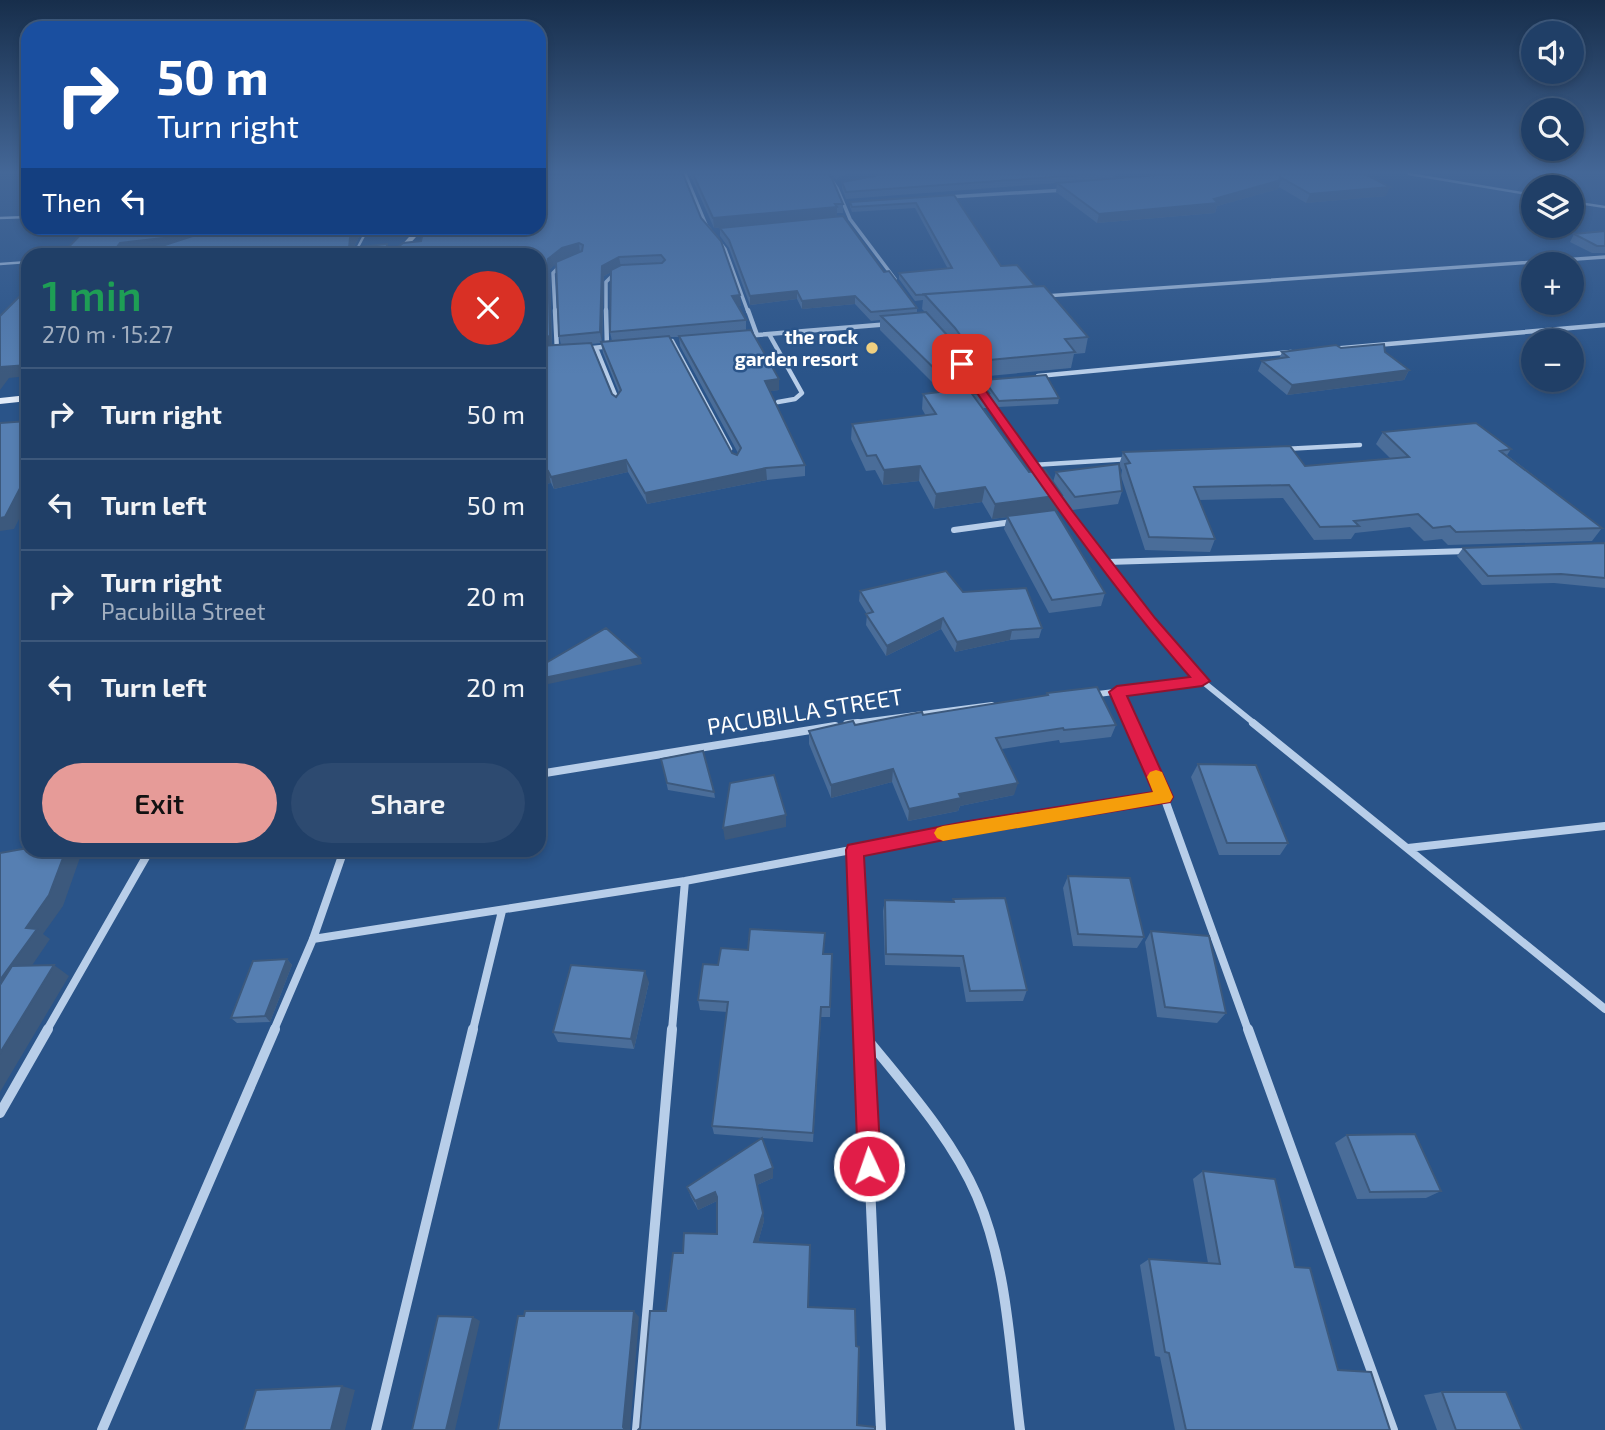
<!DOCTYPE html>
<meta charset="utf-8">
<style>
:root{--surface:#203f67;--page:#2d4a70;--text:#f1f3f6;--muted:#a2afc0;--line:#3d587b;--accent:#e69b98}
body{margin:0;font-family:"Exo 2",sans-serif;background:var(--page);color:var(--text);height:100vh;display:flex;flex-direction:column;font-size:26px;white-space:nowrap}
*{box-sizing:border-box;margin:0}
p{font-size:23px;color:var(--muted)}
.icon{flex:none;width:38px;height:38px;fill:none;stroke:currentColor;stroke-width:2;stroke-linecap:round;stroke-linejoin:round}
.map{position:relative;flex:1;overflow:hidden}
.side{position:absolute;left:21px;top:248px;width:525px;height:609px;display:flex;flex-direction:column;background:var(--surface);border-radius:21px;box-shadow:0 4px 10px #0003,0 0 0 2px var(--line)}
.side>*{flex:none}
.top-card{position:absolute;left:21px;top:21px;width:525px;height:214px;border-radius:21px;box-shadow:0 4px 10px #0003,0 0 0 2px var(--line);background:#1a4fa0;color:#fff;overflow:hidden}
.tools{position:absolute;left:1521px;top:21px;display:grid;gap:14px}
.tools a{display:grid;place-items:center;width:63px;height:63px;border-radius:50%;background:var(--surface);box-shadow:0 4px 10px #0003,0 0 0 2px var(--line);font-size:35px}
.pin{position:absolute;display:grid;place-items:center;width:60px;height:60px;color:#fff;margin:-30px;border-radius:14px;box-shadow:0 4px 10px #0006}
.me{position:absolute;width:77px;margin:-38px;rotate:357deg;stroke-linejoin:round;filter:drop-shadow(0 0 5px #0008)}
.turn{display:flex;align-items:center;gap:24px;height:147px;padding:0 21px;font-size:32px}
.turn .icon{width:91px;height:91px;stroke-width:2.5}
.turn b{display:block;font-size:49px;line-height:60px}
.then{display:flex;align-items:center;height:66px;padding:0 21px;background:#0003;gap:14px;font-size:26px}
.round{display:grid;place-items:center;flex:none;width:74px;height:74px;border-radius:37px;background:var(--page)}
.overview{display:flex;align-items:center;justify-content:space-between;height:119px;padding:0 21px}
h1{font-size:42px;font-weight:600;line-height:52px;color:#1e9e55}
.button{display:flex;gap:14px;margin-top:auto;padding:14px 21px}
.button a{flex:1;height:80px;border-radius:42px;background:var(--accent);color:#111;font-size:28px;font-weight:600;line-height:80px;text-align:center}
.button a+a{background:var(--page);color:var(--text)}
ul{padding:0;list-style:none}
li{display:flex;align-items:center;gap:21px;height:91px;padding:0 21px;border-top:2px solid var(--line)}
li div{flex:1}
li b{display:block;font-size:26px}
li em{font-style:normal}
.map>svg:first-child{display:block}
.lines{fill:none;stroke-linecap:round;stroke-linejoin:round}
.service{stroke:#b8cee9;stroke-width:2.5}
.minor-far4{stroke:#b8cee9;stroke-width:3.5}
.minor-far3{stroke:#b8cee9;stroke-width:4.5}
.minor-far2{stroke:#b8cee9;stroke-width:6}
.minor-far1{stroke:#b8cee9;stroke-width:8}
.minor{stroke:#b8cee9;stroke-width:10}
.secondary{fill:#e2ebf8;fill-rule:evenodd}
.wall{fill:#4a6d99;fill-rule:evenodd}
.shaded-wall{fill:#3c597d}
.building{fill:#567fb2;stroke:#3c597d;stroke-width:2}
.route{fill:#e11d48;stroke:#92132f;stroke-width:2}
.slow{fill:#f59e0b}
.poi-dot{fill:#efcf80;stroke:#2a5489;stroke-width:2.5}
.labels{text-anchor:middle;stroke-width:5;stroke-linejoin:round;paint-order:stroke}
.far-poi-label{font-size:19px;font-weight:bold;fill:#fff;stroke:#2a5489;text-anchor:end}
.street-label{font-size:23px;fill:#fff;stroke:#2a5489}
</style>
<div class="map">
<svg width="1605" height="1430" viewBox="0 0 1605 1430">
<rect width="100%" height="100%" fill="#2a5489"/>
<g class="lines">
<path class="service" d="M1409,174L1533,195
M1572,202L1605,207
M0,218L28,217
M357,249L368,228
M0,264L28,262"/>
<path class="minor-far4" d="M685,174L706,225L725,249L748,312
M827,174L837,188L850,219L895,279
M948,197L1065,190
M1045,296L1605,257
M555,312L553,273L564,262
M606,312V282L616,272"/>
<path class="minor-far3" d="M555,310L557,351
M606,310L607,347
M748,310L757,335
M769,334L802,393L795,399L778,402
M745,336L890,324
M672,341L730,449
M596,348L618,402
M584,349L611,346
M1331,349L1605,325
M1038,376L1291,352
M983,394L1042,478
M1284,449L1360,445
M1033,465L1129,459"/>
<path class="minor-far2" d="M1055,497L1150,622L1202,681L1255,724
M954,530L1012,522
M1107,562L1468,551
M1117,692L1131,724
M1090,695L1202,681
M847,724L992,705"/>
<path class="minor-far1" d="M1131,723L1164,797L1248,1030
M1253,723L1605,1009
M847,724L858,723
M539,774L835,726
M1408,848L1605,826
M855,850L863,1030
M313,939L685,881L969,828L1164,797
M47,1030L150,850
M274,1030L313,939L344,850
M473,1030L502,911
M672,1030L685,881"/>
<path class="minor" d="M863,1029L881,1430
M1248,1029L1393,1430
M864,1035C904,1085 951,1136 977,1196C1008,1269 1010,1352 1020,1430
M0,1113L48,1029
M102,1430L275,1029
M376,1430L473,1029
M637,1430L672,1029"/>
<path class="secondary" d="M417,228H424L399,256H392Z
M28,395V401L0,404V398Z"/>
</g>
<path class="wall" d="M690,174H829L843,204V213H837V216L714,228Z
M832,174H846L837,178V181Z
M885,174H1115L1114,179L1365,174L1386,196L1306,203L1279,187L1278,189L1217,206L1215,213L1097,223L1056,192L1057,183L846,199L842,189V182Z
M954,195L1001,266L1035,286L1088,337L1085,353L1074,354L1071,368L978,377L983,385L984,380L1059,398L1058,404L998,407L989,394L987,408H983L1029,472L1053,482L1056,472L1122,491L1118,504L1072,510L1062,496L1058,511H1056L1105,593L1101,606L1049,613L1004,529L1007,517L992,519L982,502L934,509L919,481L883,485L875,470L866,471L851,439L852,424L926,416L922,409L923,394L942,392L880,330V320L871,321L855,304L802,309L797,299L750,305L729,248L720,236V228L917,308V313L925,312L922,309L923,300L915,301L899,279V273L948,269L915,208L852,212L850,207V202Z
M701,218L741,306H738L746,320V330L779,390L770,391L805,465V476L767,480L647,504L628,472L554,489L551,483L539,485V256H60L363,228L354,247L387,244L388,248L396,249L539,228ZM556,263L559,336L561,345H552L550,269ZM611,272L610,332L612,341L602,342L604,276ZM669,337H679L680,346L738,453L737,455L732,453ZM601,343L603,353L619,393L616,397L612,394L591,344Z
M1605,231V253H1592L1570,242L1574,234Z
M1341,348L1385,352L1409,370L1404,380L1287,395L1258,371L1262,361L1279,359L1282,352Z
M1383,432L1511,449L1507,455L1602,528L1592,541L1448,545L1442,539L1424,541L1410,527L1355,533L1351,539L1314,540L1283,498L1199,500L1215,539L1210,552L1145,550L1121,476L1122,470L1119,465L1123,452L1305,466L1391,459L1376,444Z
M1605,543V588L1554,583L1482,585L1457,556L1463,548Z
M860,591L963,592L1042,628L1039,638L1010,640L955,652L941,629L886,656L866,625L867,614L859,601Z
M1047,693L1116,725L1111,737L1060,743L1059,740L1002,749L1014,795L960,806L958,811L908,821L892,782L831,798L809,744V731L923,715L1046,696Z
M661,759L714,792L715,798L668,790Z
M1198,764L1288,843L1280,855H1219L1191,777Z
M1068,876L1144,937L1137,948L1073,946L1063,888Z
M953,899L1027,990L1023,1001L966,1002L960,967L885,965L883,911L885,900L953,902Z
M1151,931L1226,1013L1217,1023L1157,1017L1145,942Z
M824,954H832L830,1017H821L813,1142L714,1134L712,1126L727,1012L700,1010L698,1000L718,965Z
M287,959L292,965L270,1022L237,1023L231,1018Z
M649,982L634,1049L558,1042L553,1032Z
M1347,1135L1441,1191L1426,1198L1357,1199L1335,1143Z
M773,1168V1178L757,1185L764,1221L758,1242L808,1307L857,1425L640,1428L666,1311L683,1253L717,1234V1201L698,1210L691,1197L687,1187Z
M1203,1171L1295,1267L1338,1370L1390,1430H1175L1160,1357L1155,1356L1140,1265L1149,1259L1208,1263L1193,1179Z
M1442,1392L1522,1430H1437L1424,1395Z"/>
<path class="shaded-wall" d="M1281,180L1278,189L1217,206L1215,213L1097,223L1099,214L1214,199Z
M1390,187L1386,196L1306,203L1310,194Z
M837,207V216L714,228L713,218Z
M194,228H241L123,256L117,247L120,243Z
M355,228H363L354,247L349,248L350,238Z
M579,243L580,253L564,258L550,269L552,347L539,349V338L548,259L562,248Z
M619,257L621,267L604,276L602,343L600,332L602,266Z
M797,291V299L750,305V296Z
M740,295L741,306L733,307L732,296Z
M855,296V304L802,309V301Z
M28,365V376L9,378L0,390V368L1,367Z
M1409,370L1404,380L1287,395L1292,385Z
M779,379V390L765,392V381Z
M626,460L628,472L554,489L551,477Z
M920,466L919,481L883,485L884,470Z
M766,468L767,480L647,504L645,493Z
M548,471L551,483L539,485V473Z
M28,473V501L14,529L0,531V518Z
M985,487L982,502L934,509L936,494Z
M1062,495L1058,511L992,519L995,504Z
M943,618L941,629L886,656L887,646Z
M1012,630L1010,640L955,652L957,642Z
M640,658L642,664L539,686V679Z
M893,769L892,782L831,798V785Z
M1018,783L1014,795L960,806L958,811L908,821L909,809L959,794Z
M786,815V827L725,840L723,828Z
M66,850H81L82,852L63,906L43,934L50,939L14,992L0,982V980Z
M398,850H428L401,856Z
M287,959L292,965L270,1022L265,1016Z
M54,965L69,976L0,1092V1053Z
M645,971L649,982L634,1049L631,1039Z
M773,1168V1178L757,1185L755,1175Z
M715,1192L717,1201L698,1210L695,1201Z
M763,1213L764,1221L756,1250L754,1242Z
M634,1311L639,1317L630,1430H625L623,1427Z
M473,1317L480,1321L455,1430H446Z
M342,1386L355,1390L345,1430H331Z"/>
<path class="building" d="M539,174H683L701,218L721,241L740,295L732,296L746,320L610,332L611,270L621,265L662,263L665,260L661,255L619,257L602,266L600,332L559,336L556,262L582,251L583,245L579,243L562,248L548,259L550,336L539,338V256H60L87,228H194L163,238L120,243L117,247L121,250L165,245L211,230L228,228H355L350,238L349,248L387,244V248L396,249L403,243L421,241L424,228H539Z
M693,174H829L833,181L843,204H835L837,207L713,218Z
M885,174H1095L846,192L842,182Z
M1170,174H1365L1390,187L1310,194L1280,177L1281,180L1214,199L1218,203L1099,214L1057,183Z
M954,195L1001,266L1017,265L1035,286L916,295L899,273L952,268L916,203L852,207L850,202Z
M843,216L884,272L889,271L917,308L871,312L855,296L802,301L797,291L750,296L729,240L720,228Z
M1605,231V246H1597L1574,234Z
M1044,286L1088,337L1065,339L1075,352L979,361L955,328L924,294Z
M28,288V365L1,367L0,368V316Z
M926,312L947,335L989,393L972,394L1029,472L1045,470L1062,495L995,504L985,487L936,494L920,466L884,470L876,455L867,456L852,424L936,414L923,394L956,390L881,316Z
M751,330L779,379L765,381L805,465L766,468L645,493L626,460L551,477L548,471L539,473V346L591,343L612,394L616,397L621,390L601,342L669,336L732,453L737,455L741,448L679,336Z
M1384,344L1385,352L1409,370L1292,385L1262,361L1288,357L1282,352L1336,345L1341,348Z
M1046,375L1059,398L999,401L984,380Z
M28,421V473L5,517L0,518V423Z
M1476,423L1511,449L1500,451L1602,528L1456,532L1450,526L1433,528L1418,514L1354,521L1359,526L1320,527L1289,485L1194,487L1215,539L1149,537L1125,464L1130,463L1123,452L1290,446L1305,466L1409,457L1383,432Z
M1119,464L1122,491L1075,497L1056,472Z
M1055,510L1105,593L1052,600L1007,516Z
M1605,543V578L1561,574L1488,576L1463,548Z
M946,571L963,592L1026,588L1042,628L1012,630L957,642L943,618L887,646L866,614L873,612L860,591Z
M606,628L640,658L539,679V667Z
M1097,687L1116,725L1064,730L1063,728L996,738L1018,783L959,794L961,798L909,809L893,769L831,785L809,731L853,721L855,725L922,712L923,715L1048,695L1047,693Z
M703,751L714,792L667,783L661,759Z
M1198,764L1256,765L1288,843H1227Z
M774,775L786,815L723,828L730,783Z
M28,848V850H66L49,895L26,928L37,929L0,980V853Z
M1068,876L1130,878L1144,937L1078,934Z
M1005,898L1027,990L970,991L963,956L886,954L885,900L954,902L953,899Z
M750,929L825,933L823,954H832L830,1007H821L813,1133L712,1126L728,1002L698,1000L703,964L718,965L721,948L748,950Z
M1151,931L1209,936L1226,1013L1165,1007Z
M287,959L265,1016L231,1018L253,961Z
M54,965L0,1053V985L12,966Z
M571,965L645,971L631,1039L553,1032Z
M1415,1134L1441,1191L1370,1192L1347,1135Z
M762,1138L773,1168L755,1175L763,1213L754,1242L810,1245L808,1307L855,1309L856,1346L859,1347L857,1425L875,1427V1430H638L640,1428L650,1311H666L673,1253H683L684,1233L717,1234V1197L715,1192L695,1201L687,1187Z
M1203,1171L1275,1179L1295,1267L1310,1268L1338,1370L1371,1372L1390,1430H1186L1169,1353L1165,1352L1149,1259L1220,1264Z
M525,1311H634L623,1427L625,1430H498L518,1316H524Z
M438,1316L473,1317L446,1430H412Z
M342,1386L331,1430H244L256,1390Z
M1442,1392H1506L1522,1430H1456Z"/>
<linearGradient id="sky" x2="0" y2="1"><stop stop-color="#172e4b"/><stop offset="0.46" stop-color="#446797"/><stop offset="1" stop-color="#446797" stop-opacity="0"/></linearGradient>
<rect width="1605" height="375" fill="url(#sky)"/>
<path class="route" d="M958,362H965L1073,512L1155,618L1210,681L1202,686L1127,696L1173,797L1170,802L969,835L864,856L881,1166L878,1174L869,1178L861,1174L858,1166L846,850L848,845L969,821L1153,792L1109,692L1117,686L1190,677C1104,579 1031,471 957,364Z"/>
<path class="slow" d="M1156,770L1162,772L1173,797L1170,802L943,841L937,838L934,833L937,828L943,826L1153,792L1147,777L1150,772Z"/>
<circle class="poi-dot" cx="872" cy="348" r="7"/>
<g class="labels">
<g class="far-poi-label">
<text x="858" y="344">the rock<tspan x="858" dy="22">garden resort</tspan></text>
</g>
<g class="street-label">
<text transform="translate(805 712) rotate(-9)" y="8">PACUBILLA STREET</text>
</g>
</g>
</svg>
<div class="tools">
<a><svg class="icon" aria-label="sound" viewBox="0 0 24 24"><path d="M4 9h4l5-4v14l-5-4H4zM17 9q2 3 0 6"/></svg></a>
<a><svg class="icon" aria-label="search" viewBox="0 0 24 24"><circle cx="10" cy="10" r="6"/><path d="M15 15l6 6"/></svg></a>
<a><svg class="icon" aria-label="layers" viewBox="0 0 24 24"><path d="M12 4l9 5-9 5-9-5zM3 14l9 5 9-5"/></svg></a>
<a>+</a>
<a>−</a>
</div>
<div class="pin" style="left:962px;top:364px;background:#d93025"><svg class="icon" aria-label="arrive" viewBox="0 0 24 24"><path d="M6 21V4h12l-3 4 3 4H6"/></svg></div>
<svg class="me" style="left:869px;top:1166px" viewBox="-20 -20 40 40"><circle r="17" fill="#e11d48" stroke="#fff" stroke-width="3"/><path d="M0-11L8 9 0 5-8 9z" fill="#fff"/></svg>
<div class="top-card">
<div class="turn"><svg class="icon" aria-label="right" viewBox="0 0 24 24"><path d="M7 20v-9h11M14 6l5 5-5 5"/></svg><div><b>50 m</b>Turn right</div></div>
<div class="then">Then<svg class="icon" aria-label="left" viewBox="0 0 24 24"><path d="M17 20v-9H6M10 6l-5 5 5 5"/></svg></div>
</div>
<section class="side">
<div class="overview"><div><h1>1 min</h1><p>270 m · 15:27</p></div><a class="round" style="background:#d93025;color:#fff"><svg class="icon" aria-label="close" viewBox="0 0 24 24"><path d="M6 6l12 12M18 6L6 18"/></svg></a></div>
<ul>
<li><svg class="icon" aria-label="right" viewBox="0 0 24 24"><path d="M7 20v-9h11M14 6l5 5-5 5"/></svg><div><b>Turn right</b></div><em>50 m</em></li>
<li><svg class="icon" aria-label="left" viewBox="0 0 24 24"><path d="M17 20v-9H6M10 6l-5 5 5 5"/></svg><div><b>Turn left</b></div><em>50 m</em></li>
<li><svg class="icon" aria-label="right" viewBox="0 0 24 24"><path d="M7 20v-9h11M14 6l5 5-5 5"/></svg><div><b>Turn right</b><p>Pacubilla Street</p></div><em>20 m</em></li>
<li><svg class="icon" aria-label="left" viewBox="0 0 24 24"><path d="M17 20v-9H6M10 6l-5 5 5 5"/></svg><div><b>Turn left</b></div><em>20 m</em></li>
</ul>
<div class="button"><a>Exit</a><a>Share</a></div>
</section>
</div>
